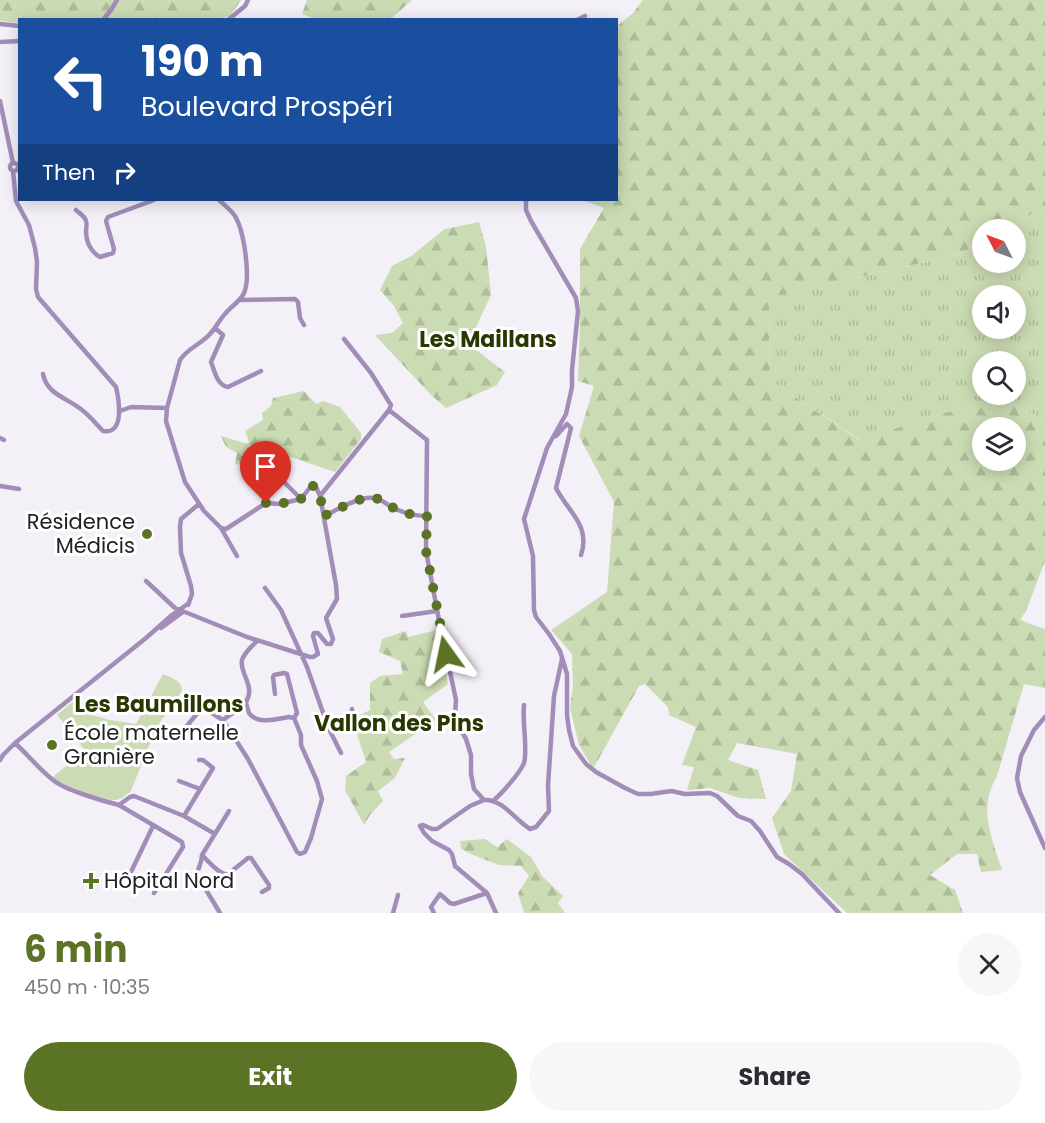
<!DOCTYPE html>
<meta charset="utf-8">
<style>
:root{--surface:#fff;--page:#f7f7f7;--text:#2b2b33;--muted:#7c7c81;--accent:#5a7325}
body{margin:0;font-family:Poppins,sans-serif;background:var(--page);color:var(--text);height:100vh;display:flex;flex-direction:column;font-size:22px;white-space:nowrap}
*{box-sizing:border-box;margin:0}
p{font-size:20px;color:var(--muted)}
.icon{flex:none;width:33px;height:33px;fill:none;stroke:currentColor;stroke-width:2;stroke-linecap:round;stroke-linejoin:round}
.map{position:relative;height:913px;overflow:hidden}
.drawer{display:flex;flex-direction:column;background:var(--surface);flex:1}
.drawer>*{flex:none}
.guide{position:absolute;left:18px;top:18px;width:600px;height:183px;border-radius:0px;box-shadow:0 3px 15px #0003;background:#1a4fa0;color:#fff;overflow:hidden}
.needle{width:39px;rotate:312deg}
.buttons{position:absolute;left:972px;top:219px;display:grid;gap:12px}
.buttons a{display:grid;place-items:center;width:54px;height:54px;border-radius:50%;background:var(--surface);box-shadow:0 3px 15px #0003;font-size:30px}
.pin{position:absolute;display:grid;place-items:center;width:51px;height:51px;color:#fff;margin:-62px -26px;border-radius:50% 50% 50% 0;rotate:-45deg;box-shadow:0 0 6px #0007}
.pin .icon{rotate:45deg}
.me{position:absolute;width:66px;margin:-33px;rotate:348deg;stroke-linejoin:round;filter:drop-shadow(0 0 4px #0008)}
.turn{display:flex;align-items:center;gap:21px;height:126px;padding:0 24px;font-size:27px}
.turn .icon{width:78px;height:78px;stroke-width:2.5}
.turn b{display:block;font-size:42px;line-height:51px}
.then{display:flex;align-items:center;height:57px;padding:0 24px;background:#0003;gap:12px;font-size:22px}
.round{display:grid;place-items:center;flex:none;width:63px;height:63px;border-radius:32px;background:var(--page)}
.headline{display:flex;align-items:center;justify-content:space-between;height:102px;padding:0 24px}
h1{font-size:36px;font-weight:700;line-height:45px;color:var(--accent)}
.primary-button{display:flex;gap:12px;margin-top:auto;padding:12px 24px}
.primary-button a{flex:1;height:69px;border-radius:36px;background:var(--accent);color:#fff;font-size:24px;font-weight:700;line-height:69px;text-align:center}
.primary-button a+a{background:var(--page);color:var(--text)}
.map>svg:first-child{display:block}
.grass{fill:url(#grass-tufts);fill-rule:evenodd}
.forest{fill:url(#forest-firs);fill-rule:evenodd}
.green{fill:#cbdbb3}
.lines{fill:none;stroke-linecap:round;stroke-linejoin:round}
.street{stroke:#a28db8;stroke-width:4.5}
.route{stroke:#5a7325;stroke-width:10;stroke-dasharray:0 18}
.poi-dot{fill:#5a7325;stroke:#fff;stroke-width:2}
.labels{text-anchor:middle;stroke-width:6;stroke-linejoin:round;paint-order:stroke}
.poi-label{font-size:21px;fill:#212023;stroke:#fff;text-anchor:start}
.neighbourhood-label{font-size:22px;font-weight:bold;fill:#283800;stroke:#fff}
</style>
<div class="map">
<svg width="1045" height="913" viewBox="0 0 1045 913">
<defs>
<pattern id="grass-tufts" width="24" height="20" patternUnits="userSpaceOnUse" patternTransform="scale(1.5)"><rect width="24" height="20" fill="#cbdbb3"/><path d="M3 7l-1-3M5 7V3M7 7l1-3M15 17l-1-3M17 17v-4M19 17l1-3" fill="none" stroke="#aebc9a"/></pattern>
<pattern id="forest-firs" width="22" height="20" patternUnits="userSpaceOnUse" patternTransform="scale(1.5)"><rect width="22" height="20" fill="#cbdbb3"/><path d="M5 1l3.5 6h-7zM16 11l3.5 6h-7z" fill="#aebc9a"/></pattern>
</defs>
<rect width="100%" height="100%" fill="#f4f0f8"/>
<path class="grass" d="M1045,207V420L996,397L860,440L770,380L769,298L960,254L982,241V262H1016V230L1004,229ZM982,296H1016V328H982ZM982,362H1016V394H982Z"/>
<path class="forest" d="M0,0H241L230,16L215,19L20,20L19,23L0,21Z
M307,0H412L393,17L386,20L315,19L302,14Z
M643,0H1045V207L1004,229L982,230V241L960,254L769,298L770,380L859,440L996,397L1045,420V561L1026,611L1020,620L1045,629V688L1024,684L997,776C978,809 991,836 1002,870L981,872L977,854H957L930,875L955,890L963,913H847L784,854L772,818L791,791L797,754L737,743L728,760L758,770L766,799L739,798L710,788L687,790L694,767L682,765L696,727L669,715L668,707L645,684L639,686L593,769L579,745L570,708L573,685L572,654L551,630L607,592L614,502L579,436L594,386L578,381L580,321V249L604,208L583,200H616L617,26L633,13ZM982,428H1016V460H982Z
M479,222L486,247L491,295L468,344L505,372L497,385L446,408L431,395L375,335L392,333L403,323L394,306L380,290L392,266L411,256L445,229Z
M304,391L316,404L323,401L340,407L361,433V439L335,472L276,452L250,445L241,465L235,464L237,453L226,447L221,436L248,444L249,442L245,431L263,420L262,413L271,406L273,398Z
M437,630L441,646L448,684L423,702L436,720L389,752L394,759L405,758L395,778L378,791L383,801L370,815L364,825L345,790L346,776L366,762L352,719L370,710V683L380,676L403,674L400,661L379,652L382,639L406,631L408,637Z
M485,839L497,847L507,839L531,857L543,877L563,896L558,903L565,913H524L518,893L529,876L521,866L499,865L473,855L461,849L460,841Z"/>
<path class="green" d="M163,674C171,678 182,680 182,691L156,728L131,791L122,798L116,800H111C94,796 68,788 53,777L85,750L57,715L77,698L82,699L92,715L110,720L136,724Z"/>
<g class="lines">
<path class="street" d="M103,20L111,10L117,0
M228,20L245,6L248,0
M577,20L585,16
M0,24L20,26
M0,42L20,41
M0,101L13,163
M10 167a4 4 0 1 1 8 0a4 4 0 1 1-8 0Z
M13,171L16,201L29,225L35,248L37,262L36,289L38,297L116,387C119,400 125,435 103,431C96,424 90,416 82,410C68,398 47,395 43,374
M219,200C224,205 231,210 235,216C244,231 251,277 244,293C240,302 231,306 225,314C219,320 215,330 208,336C199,345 187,349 180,360L167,408L166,421L185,482L204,511L221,528L237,556
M526,200V210L531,221L576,298L578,311L572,370V387L566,414L547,448L524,519L533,556L534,610L536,617L549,634L560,651L567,674V715L569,730L573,746L586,764L596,772L625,788L638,794H651L671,791L685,794L710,793L717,796L738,816L751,821L760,831L777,857L789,864L802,874L839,913
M76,210C79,213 85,216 86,221C87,222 86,231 86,231C86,242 91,252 100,257L113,253L114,249L106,221L108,217L154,200
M240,300L295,299L298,302L300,318L304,325
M215,328L223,335L211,362C215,372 217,385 228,387L261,371
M344,339L371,373L389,402L391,405L389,410
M389,410L427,440L426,551L438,615L456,700L455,714L459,727L466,739L471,755V774L474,789L484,800C503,799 515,820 530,829L536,827L549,811L548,785L554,696L562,659
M120,411L131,407L167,408
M556,436L567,424L571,428L556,488C568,512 591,525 581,555
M0,438L4,440
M259,471L276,474L301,499
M0,486L19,489
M320,496L389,410
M324,516C337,510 359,496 373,498C380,498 385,503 390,506C402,513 414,516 427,516
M146,581L175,608L180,610L247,637L310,657H313L318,654L313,636L314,633H318L327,644H331L333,639L326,618L337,599L336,585L320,496L316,487L311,486L301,499L279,504L266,503L226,529L221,528
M265,588L281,610L307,667L328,727L341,753
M188,605L192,594L191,586L181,553L180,527L181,519L199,504
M402,616L437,611
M161,628L183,612
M275,694L273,677L274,675L284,673L287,674L297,713L294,718
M1045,717L1034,730L1021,756L1017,778L1020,792L1045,848
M223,720C229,715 243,707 246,702C256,686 239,673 242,660C244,653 252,646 257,641
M186,727L200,710L205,709L223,720L248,759L297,852L300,854L305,852L311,838L322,799L317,781L301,745V735L294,718L289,717C278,719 257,725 249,713C248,710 247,706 246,703
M330,729L352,716V709
M15,743C28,755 39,769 53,780C65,790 103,801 119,805L130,797L134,796L184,816L215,834
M0,760L3,755L15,743L146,638L172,615L189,603
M179,781L200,789
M484,800L470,806L437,829H432L423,825L420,826L424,833L432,841L449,850L452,854L455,866L487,893L496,913
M494,800C502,793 520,773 524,763C528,750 522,721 524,705
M119,805L182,842L183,847L154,893
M184,816L213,768L203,760H199
M202,855C209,862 218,873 227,875L248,858H251L269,885V888L262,892
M131,872L153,826
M220,913L197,875C198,867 202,863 202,855L229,811
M393,913L398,895
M434,913L431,907L440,894L450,903L454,904L487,893"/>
</g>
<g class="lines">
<path class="route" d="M266,503L279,504L301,499C304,494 307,486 314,486L320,496L324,516C337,510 360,496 373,498C380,498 385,503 390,506C402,513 414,516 427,516L426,551L446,654"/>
</g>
<g class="poi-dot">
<circle cx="147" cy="534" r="6"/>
<circle cx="52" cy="745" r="6"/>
<path d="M88 872h6v6h6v6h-6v6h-6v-6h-6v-6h6z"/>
</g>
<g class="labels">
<g class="poi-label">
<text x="135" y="529" text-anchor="end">Résidence<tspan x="135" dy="24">Médicis</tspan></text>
<text x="64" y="740">École maternelle<tspan x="64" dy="24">Granière</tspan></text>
<text x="104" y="888">Hôpital Nord</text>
</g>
<g class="neighbourhood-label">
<text x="488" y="347">Les Maillans</text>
<text x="159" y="712">Les Baumillons</text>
<text x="399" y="731">Vallon des Pins</text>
</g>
</g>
</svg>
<div class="buttons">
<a><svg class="needle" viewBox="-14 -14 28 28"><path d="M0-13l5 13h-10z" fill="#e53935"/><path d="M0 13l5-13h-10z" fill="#7c7c81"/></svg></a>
<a><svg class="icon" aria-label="sound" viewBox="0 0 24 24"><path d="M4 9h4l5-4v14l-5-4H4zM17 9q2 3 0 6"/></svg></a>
<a><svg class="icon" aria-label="search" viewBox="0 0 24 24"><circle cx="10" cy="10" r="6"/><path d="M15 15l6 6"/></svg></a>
<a><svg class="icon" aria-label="layers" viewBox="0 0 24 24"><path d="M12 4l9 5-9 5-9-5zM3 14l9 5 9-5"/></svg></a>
</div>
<div class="pin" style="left:266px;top:503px;background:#d93025"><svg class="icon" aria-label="arrive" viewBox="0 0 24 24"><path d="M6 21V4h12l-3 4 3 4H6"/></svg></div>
<svg class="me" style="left:446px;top:654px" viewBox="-20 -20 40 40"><path d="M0-17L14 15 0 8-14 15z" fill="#5a7325" stroke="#fff" stroke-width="4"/></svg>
<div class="guide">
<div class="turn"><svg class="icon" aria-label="left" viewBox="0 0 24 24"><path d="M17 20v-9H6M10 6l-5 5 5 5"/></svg><div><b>190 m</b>Boulevard Prospéri</div></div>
<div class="then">Then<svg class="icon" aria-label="right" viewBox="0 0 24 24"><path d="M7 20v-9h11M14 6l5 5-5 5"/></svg></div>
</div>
</div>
<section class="drawer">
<div class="headline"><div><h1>6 min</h1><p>450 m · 10:35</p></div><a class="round"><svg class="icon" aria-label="close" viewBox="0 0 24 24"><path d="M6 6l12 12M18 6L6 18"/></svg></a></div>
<div class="primary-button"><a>Exit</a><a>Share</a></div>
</section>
